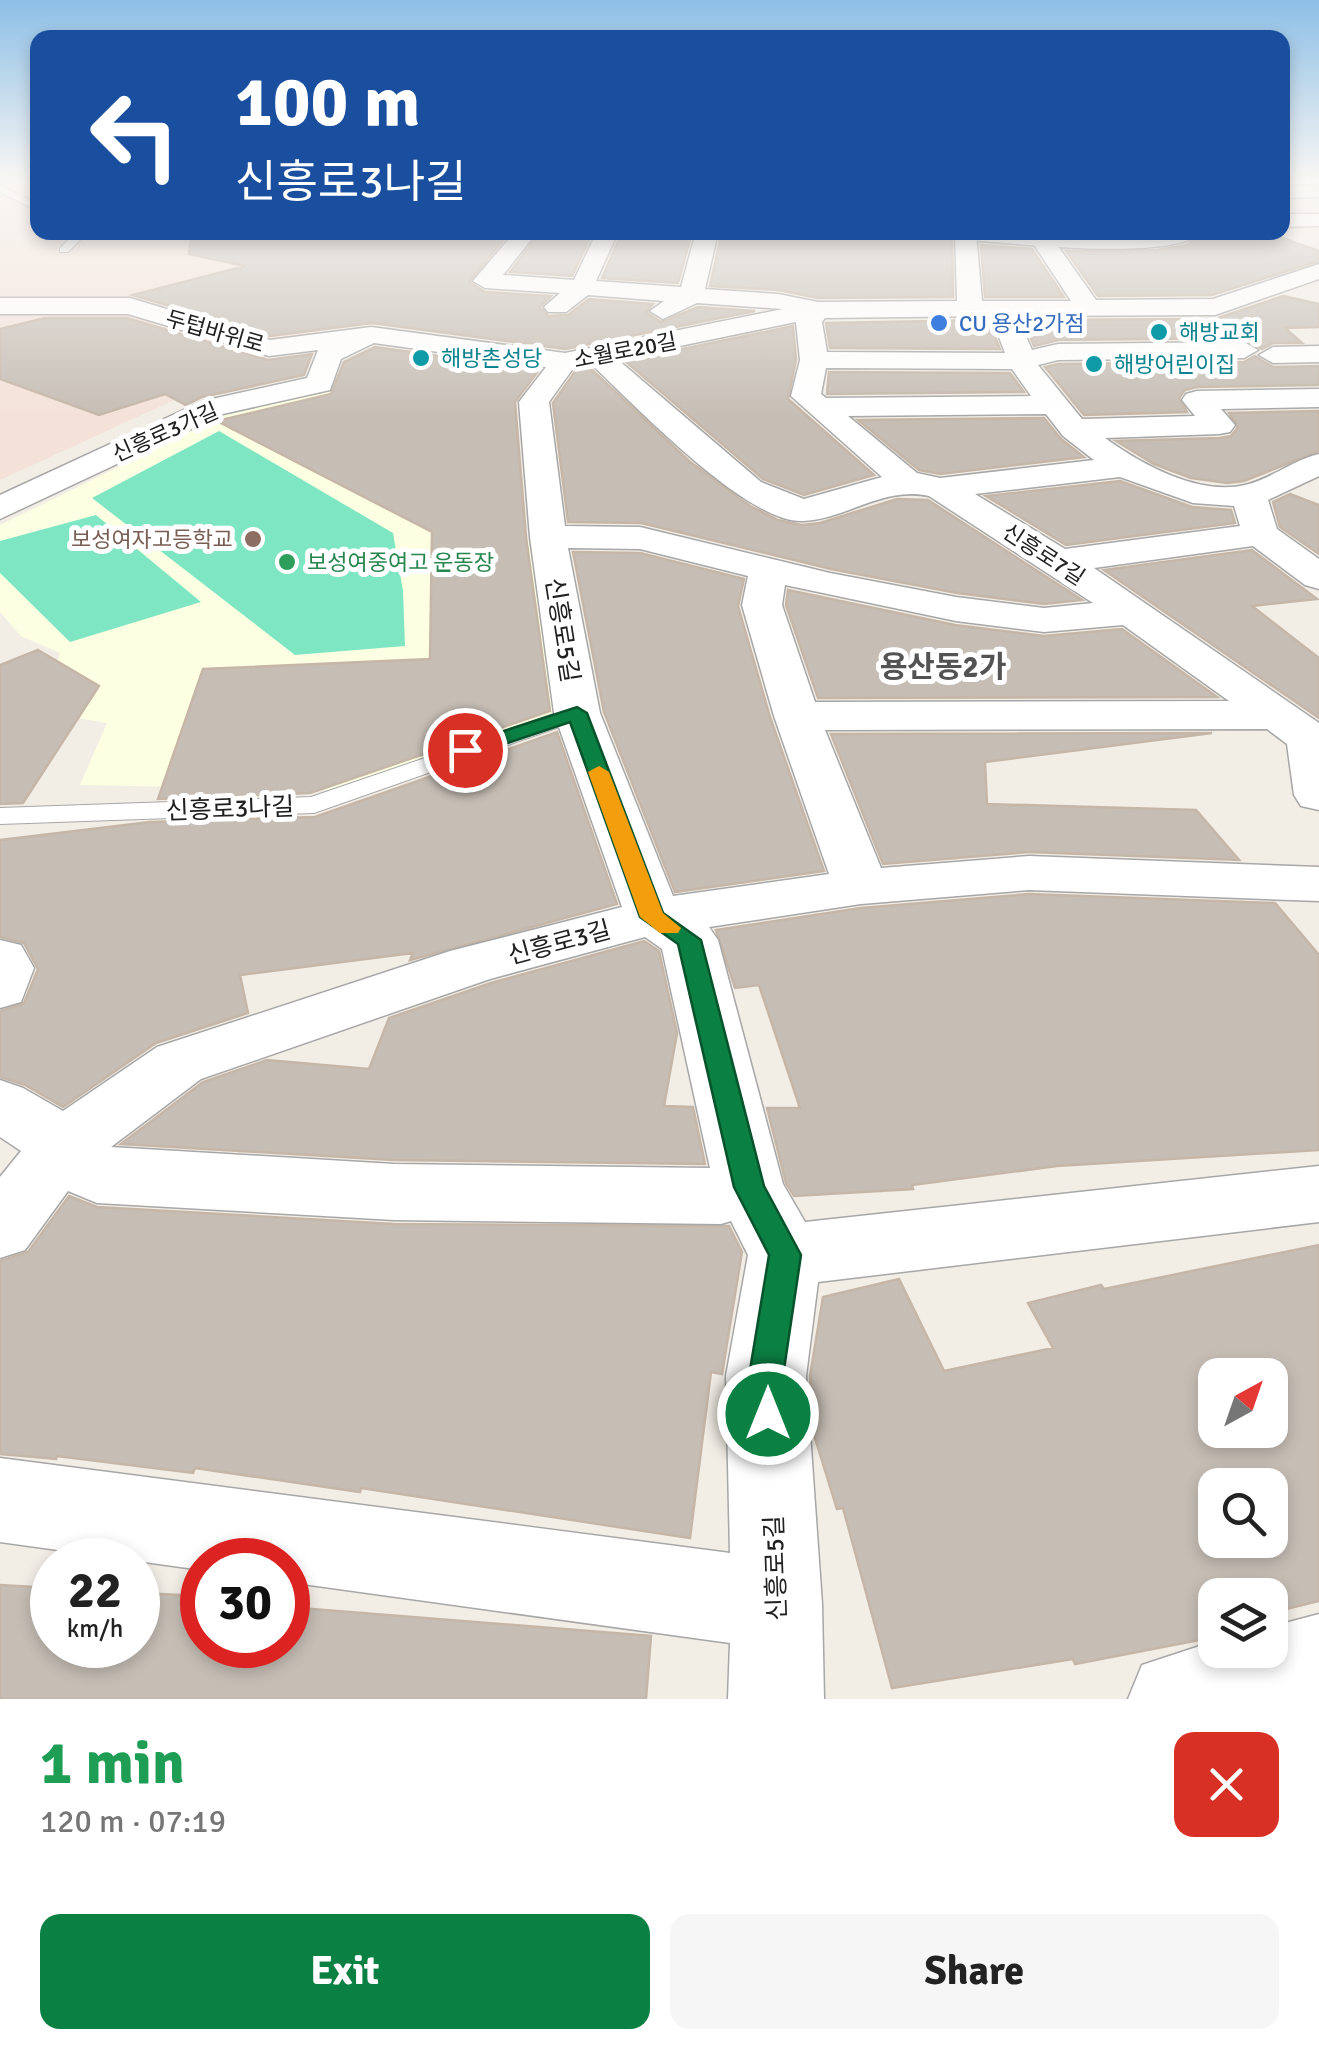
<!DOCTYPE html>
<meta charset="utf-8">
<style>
:root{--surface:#fff;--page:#f6f6f6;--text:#222;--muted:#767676;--accent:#0b8043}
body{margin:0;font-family:Signika,"Noto Sans KR",sans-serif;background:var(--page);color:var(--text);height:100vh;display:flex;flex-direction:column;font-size:38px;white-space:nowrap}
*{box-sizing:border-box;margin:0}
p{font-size:32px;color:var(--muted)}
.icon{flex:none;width:55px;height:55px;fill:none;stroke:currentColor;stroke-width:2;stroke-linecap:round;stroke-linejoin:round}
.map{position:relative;height:1699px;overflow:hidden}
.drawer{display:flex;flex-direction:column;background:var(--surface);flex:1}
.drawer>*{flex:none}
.banner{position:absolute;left:30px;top:30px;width:1260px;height:210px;border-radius:20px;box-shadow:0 5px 15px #0003;background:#1a4fa0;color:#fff;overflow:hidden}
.needle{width:65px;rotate:40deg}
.tools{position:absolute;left:1198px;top:1358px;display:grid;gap:20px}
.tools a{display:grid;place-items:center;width:90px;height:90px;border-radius:20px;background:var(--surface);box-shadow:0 5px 15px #0003;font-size:50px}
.speed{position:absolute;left:30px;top:1538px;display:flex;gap:20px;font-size:50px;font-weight:700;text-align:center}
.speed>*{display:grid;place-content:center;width:130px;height:130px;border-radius:50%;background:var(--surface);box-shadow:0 5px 15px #0003;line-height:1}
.speed small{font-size:25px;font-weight:400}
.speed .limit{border:15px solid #d22;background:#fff;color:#111}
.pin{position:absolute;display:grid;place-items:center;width:85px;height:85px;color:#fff;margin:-42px;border:5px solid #fff;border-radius:50%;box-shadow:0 2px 10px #0007}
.me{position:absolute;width:110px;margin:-55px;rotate:0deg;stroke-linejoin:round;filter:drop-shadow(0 0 8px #0008)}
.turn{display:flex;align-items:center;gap:35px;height:210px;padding:0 40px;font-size:45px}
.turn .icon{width:130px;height:130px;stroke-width:2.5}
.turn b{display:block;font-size:70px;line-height:85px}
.round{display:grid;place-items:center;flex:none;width:105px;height:105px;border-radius:20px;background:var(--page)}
.head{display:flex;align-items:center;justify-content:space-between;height:170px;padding:0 40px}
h1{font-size:60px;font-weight:700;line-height:75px;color:#1e9e55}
.button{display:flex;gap:20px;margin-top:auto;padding:20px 40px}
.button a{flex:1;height:115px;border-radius:20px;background:var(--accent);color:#fff;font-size:40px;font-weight:700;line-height:115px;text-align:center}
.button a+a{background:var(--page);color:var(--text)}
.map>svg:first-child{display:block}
.education{fill:#fdffe2}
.military{fill:#f4e2d9}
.pitch{fill:#7fe6c4}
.building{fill:#c6beb5;stroke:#c5b6a7;stroke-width:2.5;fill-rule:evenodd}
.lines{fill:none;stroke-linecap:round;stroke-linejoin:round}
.service-casing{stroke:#a7a7a7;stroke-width:2}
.minor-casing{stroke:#a7a7a7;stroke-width:3}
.tertiary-casing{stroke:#a7a7a7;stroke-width:3}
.service{fill:#fff;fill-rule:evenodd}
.minor{fill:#fff;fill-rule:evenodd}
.tertiary{fill:#fff;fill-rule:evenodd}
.route{fill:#0b8043;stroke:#07532c;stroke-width:2.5}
.slow{fill:#f59e0b}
.shop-dot{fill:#3f7fe0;stroke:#fff;stroke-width:4}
.culture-dot{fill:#0f9aa8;stroke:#fff;stroke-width:4}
.education-dot{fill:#8d6e63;stroke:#fff;stroke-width:4}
.leisure-dot{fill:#2e9e5b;stroke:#fff;stroke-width:4}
.labels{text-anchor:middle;stroke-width:10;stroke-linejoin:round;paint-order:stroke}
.far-shop-label{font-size:22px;fill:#366cbe;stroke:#fff;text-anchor:start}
.far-street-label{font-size:22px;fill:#202020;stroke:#fff}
.far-culture-label{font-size:22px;fill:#0d838f;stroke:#fff;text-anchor:start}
.far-education-label{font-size:22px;fill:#785e54;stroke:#fff;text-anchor:end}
.far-leisure-label{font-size:22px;fill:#27864d;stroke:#fff;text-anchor:start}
.street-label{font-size:25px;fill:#202020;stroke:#fff}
.quarter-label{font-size:30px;font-weight:bold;fill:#535353;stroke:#fff}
</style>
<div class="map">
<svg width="1319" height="1699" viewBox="0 0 1319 1699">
<rect width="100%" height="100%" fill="#f2eee6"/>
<path class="education" d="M320,386L514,477L564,703L562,719L337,790L80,785L107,723L48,713L50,684L60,653L21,636L0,612V525L243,406Z"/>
<path class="military" d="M0,180H37L38,232L286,233L416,275L305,340L0,480Z"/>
<path class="pitch" d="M219,431L393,533L403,591L405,646L295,655L92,498Z
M96,515L201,602L70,642L0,573V541Z"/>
<path class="building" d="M192,232H510L469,282L485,292L551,296L540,307L548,316L568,315L589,299L653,304L646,312L661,322L698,307L755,311L565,349L372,323L270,336L133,295L245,266L189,254Z
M540,232H593L572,276L510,272Z
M622,232H692L678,283L602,278Z
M722,232H941L952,241L953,297L818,298L778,290L710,286Z
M1208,232H1266L1319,251V261L1212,295L1098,296L1066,251L1158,250L1187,245Z
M981,245L1032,249L1064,297H985Z
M1283,296L1319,304V327L1285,328L1302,343H1273L1262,349L1244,338L1058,340L1034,346L1023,320L1215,319Z
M45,318H127L268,360L312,354L304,375L202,397L186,405L165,394L99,415L0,379V329Z
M988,320L1000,349L830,348L826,323Z
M793,326L796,360L788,399L874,475L804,495L763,479L625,361Z
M375,347L539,370L515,402L526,537L550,711L310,793L158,799L203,669L430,659L432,532L217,421L331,394L344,362Z
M1255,356L1273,367L1319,366V385L1197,387L1185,390L1179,398L1187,412L1084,415L1045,367L1058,364L1244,362Z
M590,368L689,461L750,506L778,520L802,525L820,523L897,499L928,500L1082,600L1044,604L957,593L831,569L641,523L568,522L553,403L576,370Z
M829,372L1010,373L1024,392L827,394Z
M1319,411V451L1244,481L1227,483L1191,478L1154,464L1116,441L1220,438L1231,436L1238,427L1229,413Z
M1044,418L1061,439L1084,457L940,474L919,470L858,420Z
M1120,481L1192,507L1231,510L1235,523L1066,545L986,496Z
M1290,494L1319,505V554L1280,527L1273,502Z
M1252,550L1317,599L1252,606L1319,658V718L1104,570Z
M573,552L640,553L744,579L738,606L770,717L824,871L675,892L604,712Z
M788,590L955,625L1044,636L1122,629L1217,697L818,698L786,605Z
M38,650L99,686L23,803L0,804V665Z
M557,732L617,904L410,960L413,953L240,975L248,1013L156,1043L63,1107L25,1085L0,1077V1011L24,1003L38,969L24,943L0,937V840L150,822L315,817Z
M1212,733L985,762L987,804L1196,810L1239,860L1029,852L883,864L831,734Z
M1029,894L1275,903L1319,955V1150L1057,1166L912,1185L913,1189L794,1196L786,1183L767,1108H800L759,985L735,988L716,930L861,908Z
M644,941L659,951L677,1033L664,1106L693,1107L705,1164L394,1160L121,1144L203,1082L267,1060L369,1069L389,1018L491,983Z
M69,1196L97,1207L394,1224L729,1226L742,1252L722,1374L711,1372L690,1538L361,1488L360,1492L195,1468L193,1473L57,1456L56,1459L0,1454V1261L28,1252Z
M1319,1245V1601L1270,1613V1595H1215V1637L1075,1664L1073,1659L892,1688L843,1508L837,1509L814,1435L810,1376L823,1297L899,1279L944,1371L1053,1348L1028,1303L1101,1285L1104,1289ZM1215,1375H1270V1430H1215ZM1215,1485H1270V1540H1215Z
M0,1585L52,1588V1645H138V1593L202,1596V1645H288V1607L651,1636L646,1699H0Z"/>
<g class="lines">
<g class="service-casing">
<path id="service" d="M0,185L38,204V211L0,192Z
M76,232H88L68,252H60V248Z
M577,706L585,708L589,713L585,718L314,813L0,824V808L311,797Z"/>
</g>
<g class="minor-casing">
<path id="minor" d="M1319,185V197L1282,198V186Z
M515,232H537L503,275L574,280L597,232H618L596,281L681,287L696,232H718L705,289L778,294L818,302L957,301L955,232L976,233L982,301H1071L1031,240L1042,233L1050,235L1096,300L1213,299L1319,264V279L1215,315L1017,316L1032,350L1058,344L1244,342L1258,350L1244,358L1058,360L1038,365L1082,419L1195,416L1182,400L1186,394L1197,391L1319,389V407L1221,409L1235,425L1230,432L1219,434L1105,438C1141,464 1198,496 1245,485C1271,479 1293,460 1319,454V476L1268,500L1277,529L1319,559V589L1305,585L1253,546L1094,568L1319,723V810L1301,806L1294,795L1287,744L1267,729L825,730L881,868L1029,856L1319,867V901L1029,890L861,904L709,927L718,940L783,1184L805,1222L1319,1166V1222L818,1282L806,1376L822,1604L824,1699H728L730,1643L288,1582V1560H202V1570L0,1542V1458L730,1553L726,1376L748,1255L731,1221L721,1224L394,1220L97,1203L68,1191L25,1250L0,1258V1177L21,1151L0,1137V1080L23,1088L63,1111L157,1047L450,951L622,907L554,713L530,537L519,402L546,367L374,343L341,359L330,390L223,414L0,519V495L203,401L307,378L318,350L269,356L128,314H0V298H130L270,340L371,327L565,353L783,309L697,303L663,319L650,311L664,301L588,295L566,312H548L544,307L560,293L485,288L473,281ZM991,316L1005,353L827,352L822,322L825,318ZM796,322L800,360L791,396L882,477L804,499L761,482L617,359ZM591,364C633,403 747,524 803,521C847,519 883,486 929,496L1093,603L1044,608L956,597L830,573L640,527L565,526L549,402L574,367ZM826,368L1012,369L1031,396L826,398L821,394ZM1046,414L1063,436L1094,460L940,478L917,473L848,416ZM1120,477L1193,503L1234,506L1240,526L1065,549L975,494ZM568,548L640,549L748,576L742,605L774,716L829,874L673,896L600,713ZM785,585L956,621L1044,632L1123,625L1229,701L815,702L782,605ZM645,937L662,949L710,1168L394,1164L111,1147L201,1079L490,979Z
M1319,346V362L1273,363L1259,355L1273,347Z
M0,940L21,945L34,968L21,1002L0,1008Z
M1319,1614V1699H1128L1142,1665L1215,1641V1650H1270V1627Z"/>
</g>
<g class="tertiary-casing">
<path id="tertiary" d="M1282,214H1319V226L1282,227Z
M945,232L1127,236L1204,232C1169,263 1006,242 956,239Z"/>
</g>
<use href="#service" class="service"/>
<use href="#minor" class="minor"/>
<use href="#tertiary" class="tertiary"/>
</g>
<linearGradient id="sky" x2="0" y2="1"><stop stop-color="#8dbfe6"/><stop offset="0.43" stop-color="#f9f7f4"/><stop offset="1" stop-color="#f9f7f4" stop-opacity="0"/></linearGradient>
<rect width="1319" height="418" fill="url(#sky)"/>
<path class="route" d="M577,707L587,713L663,913L701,940L764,1186L801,1255L783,1376L786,1414L780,1426L768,1431L756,1426L750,1414L749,1376L769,1255L734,1187L678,944L640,917L570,722L472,755L465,757L455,750L458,746Z"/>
<path class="slow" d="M599,766L609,772L663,913L681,928L678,933H660L640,917L588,772Z"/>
<circle class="shop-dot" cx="939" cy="323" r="10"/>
<g class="culture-dot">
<circle cx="1159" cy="332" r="10"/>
<circle cx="421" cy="358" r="10"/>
<circle cx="1094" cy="364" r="10"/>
</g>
<circle class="education-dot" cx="253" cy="539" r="10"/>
<circle class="leisure-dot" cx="287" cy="562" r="10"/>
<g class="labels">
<g class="far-shop-label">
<text x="959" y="331">CU 용산2가점</text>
</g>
<g class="far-street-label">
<text transform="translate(215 331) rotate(16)" y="8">두텁바위로</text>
<text transform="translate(625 350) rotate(-11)" y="8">소월로20길</text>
<text transform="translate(165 432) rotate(-24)" y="8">신흥로3가길</text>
<text transform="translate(1044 554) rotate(33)" y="8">신흥로7길</text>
</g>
<g class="far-culture-label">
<text x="1179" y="340">해방교회</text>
<text x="441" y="366">해방촌성당</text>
<text x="1114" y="372">해방어린이집</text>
</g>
<g class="far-education-label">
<text x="233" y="547">보성여자고등학교</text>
</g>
<g class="far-leisure-label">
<text x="307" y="570">보성여중여고 운동장</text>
</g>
<g class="street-label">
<text transform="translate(563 630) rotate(81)" y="9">신흥로5길</text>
<text transform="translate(230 808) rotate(-2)" y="9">신흥로3나길</text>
<text transform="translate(559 942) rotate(-15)" y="9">신흥로3길</text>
<text transform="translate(775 1568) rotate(-92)" y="9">신흥로5길</text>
</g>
<g class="quarter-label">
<text x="943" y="677">용산동2가</text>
</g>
</g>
</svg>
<div class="tools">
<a><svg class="needle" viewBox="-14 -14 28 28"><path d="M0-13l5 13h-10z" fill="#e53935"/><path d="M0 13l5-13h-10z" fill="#767676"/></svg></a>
<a><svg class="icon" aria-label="search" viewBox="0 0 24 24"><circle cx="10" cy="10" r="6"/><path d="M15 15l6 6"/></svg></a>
<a><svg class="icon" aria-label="layers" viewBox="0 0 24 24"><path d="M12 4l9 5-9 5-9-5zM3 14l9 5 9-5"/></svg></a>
</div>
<div class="speed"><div>22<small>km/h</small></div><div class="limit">30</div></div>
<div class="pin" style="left:465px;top:750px;background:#d93025"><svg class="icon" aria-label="arrive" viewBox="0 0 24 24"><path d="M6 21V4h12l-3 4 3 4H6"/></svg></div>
<svg class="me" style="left:768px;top:1414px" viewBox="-20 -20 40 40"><circle r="17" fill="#0b8043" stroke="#fff" stroke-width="3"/><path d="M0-11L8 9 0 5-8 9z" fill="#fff"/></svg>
<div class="banner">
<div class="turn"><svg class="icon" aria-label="left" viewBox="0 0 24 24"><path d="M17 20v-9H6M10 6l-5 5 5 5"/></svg><div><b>100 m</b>신흥로3나길</div></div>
</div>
</div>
<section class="drawer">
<div class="head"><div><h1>1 min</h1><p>120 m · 07:19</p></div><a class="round" style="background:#d93025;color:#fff"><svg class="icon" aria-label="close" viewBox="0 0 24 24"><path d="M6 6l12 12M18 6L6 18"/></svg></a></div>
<div class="button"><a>Exit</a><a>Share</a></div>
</section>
